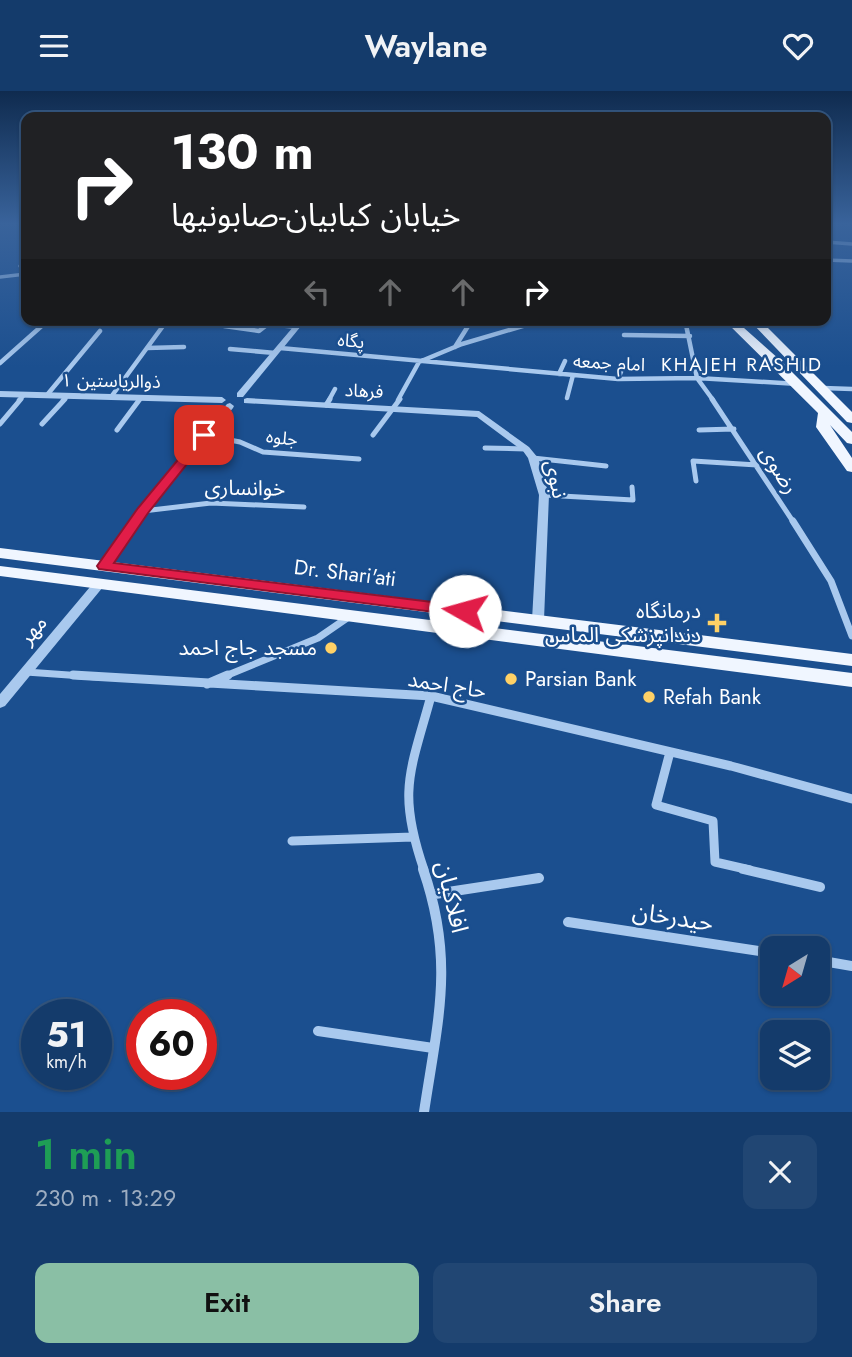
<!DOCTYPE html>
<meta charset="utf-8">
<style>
:root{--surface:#143b6b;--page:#214673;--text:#f1f3f6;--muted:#9dadc1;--line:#33557e;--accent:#8abfa5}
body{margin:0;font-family:Jost,"Noto Sans Arabic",sans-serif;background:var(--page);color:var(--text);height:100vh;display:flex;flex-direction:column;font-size:26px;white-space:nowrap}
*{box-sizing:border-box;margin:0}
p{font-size:23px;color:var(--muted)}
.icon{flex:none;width:38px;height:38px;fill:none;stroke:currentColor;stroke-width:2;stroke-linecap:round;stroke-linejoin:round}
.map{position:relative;height:1021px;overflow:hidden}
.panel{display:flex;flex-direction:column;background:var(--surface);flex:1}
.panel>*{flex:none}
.top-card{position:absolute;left:21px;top:21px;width:810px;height:214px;border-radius:14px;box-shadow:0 2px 5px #0004,0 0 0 2px var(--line);background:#202124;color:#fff;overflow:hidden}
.needle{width:46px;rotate:217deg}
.tools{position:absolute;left:760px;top:845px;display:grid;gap:14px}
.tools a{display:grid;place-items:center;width:70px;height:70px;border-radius:14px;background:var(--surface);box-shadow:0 2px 5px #0004,0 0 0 2px var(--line);font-size:35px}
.speed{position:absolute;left:21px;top:908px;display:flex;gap:14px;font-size:35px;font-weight:700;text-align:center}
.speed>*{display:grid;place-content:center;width:91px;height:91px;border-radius:50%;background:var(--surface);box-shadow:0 2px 5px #0004,0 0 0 2px var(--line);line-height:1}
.speed small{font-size:18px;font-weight:400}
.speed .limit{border:10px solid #d22;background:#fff;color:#111}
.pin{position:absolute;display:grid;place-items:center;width:60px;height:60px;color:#fff;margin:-30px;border-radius:14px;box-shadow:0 4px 10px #0006}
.me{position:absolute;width:77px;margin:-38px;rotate:277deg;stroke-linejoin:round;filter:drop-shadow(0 0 5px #0008)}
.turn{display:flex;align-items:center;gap:24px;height:147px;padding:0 35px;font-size:32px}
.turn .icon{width:91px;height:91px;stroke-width:2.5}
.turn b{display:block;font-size:49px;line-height:60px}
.lanes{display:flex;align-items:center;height:66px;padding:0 35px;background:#0003;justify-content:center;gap:35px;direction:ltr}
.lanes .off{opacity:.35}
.round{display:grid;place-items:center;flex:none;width:74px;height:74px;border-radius:14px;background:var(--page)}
.overview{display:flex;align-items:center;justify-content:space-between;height:119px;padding:0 35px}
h1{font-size:42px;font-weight:600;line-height:52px;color:#1e9e55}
.primary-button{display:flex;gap:14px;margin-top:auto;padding:14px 35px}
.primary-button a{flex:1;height:80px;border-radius:14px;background:var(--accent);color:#111;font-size:28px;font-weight:600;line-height:80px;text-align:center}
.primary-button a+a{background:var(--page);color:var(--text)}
header{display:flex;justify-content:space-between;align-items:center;height:91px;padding:0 35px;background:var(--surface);font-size:32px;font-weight:600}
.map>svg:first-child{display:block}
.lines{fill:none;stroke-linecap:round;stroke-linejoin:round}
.minor-far5{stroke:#a9c9ee;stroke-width:3.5}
.minor-far4{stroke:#a9c9ee;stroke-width:4.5}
.minor-far3{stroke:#a9c9ee;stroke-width:5}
.minor-far2{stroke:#a9c9ee;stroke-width:7}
.minor-far1{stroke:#a9c9ee;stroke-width:9}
.minor{stroke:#a9c9ee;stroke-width:10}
.tertiary{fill:#a9c9ee;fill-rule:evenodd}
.primary{fill:#f0f6ff;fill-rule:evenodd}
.route{fill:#e11d48;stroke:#92132f;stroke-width:2}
.poi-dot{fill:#ffd166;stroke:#1b4f8f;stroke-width:2.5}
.labels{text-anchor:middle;stroke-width:5;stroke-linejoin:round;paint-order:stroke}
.far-street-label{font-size:18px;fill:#fff;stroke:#1b4f8f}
.far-neighbourhood-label{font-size:19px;letter-spacing:2px;fill:#fff;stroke:#1b4f8f}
.street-label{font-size:21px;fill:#fff;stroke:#1b4f8f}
.poi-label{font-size:21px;fill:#fff;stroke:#1b4f8f;text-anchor:end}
.near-street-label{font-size:24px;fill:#fff;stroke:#1b4f8f}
</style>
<header><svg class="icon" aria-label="menu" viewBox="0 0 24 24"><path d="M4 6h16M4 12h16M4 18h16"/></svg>Waylane<svg class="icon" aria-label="heart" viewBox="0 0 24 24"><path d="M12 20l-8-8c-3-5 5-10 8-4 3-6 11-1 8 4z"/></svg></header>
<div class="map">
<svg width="852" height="1021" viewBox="0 0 852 1021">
<rect width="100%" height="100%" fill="#1b4f8f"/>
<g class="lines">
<path class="minor-far5" d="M826,151L852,153
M826,169L852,170
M26,171L20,175L26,179
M0,186L26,183"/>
<path class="minor-far4" d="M685,229L697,287L713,309
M224,235L259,240L268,233L297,236
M624,244L690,245
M455,256L470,232
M147,257L184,256
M280,257L618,288L697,287L798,293
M230,258L275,262
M0,272L45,232
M559,283L565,270
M618,288L623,276
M823,297L852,298
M47,304L100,240
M111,306L163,235
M567,307L573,284
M19,309L24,304
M63,309L67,305
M139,309L141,307
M329,309L335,298
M398,309L419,271L462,253L543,229"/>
<path class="minor-far3" d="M712,308L794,432
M326,314L330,308
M0,333L21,308
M42,333L65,308
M117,339L140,308
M699,339L734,338
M204,344L240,351L263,361L359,368
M373,344L400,308
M485,357L526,358
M533,367L606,375
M696,390L693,370L757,374
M544,404L633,409L632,396
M143,420L211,412L304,416"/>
<path class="minor-far2" d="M793,430L831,490L852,545
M26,581L97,586
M223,586L318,547L350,525"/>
<path class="minor-far1" d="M73,584L431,605L731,675L852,708
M207,593L228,584
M670,661L656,714L713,730L715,771L750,779
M292,750L413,746
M424,779C397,700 410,682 431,605"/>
<path class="minor" d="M423,778C455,870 438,928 424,1021
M743,778L820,796
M435,803L539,787
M568,831L772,862
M817,869L852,875
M318,940L433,957"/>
<path class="tertiary" d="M299,229H306L243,306H237V302Z
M0,300L222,306L226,309L222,312L0,306Z
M247,307L479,320L529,356L538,367L549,404L544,529L542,532L538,533L532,529L539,404L528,367L523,360L477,326L244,312V308Z
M230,312L234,315L233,317L147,422L108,477H100L98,475L139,418L227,313Z
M99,489L103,490L105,493L103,496L5,615L0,617V603L95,490Z"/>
<path class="primary" d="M724,229H735L780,269L852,341V353L847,352L830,334L852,367V381L847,380L816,336L818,322Z
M749,229H760L852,321V332L847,331Z
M0,457L852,563V575L0,467Z
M0,475L852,582V596L0,485Z"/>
</g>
<linearGradient id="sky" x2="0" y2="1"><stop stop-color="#0f2b4f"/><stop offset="0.48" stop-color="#39639b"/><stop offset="1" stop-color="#39639b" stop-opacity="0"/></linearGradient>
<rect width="852" height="276" fill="url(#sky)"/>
<path class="route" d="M204,341L210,344L148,422L114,472L465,515L473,520L465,525L99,478L97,475L138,417L200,342Z"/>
<g class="poi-dot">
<path d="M713.5 521.5h7v7h7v7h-7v7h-7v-7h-7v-7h7z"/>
<circle cx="331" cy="557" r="7"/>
<circle cx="511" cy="588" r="7"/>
<circle cx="649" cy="606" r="7"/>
</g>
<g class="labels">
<g class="far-street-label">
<text transform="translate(351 250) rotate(6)" y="6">پگاه</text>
<text transform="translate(609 272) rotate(3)" y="6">امام جمعه</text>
<text transform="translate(111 290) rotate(1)" y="6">ذوالریاستین ۱</text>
<text transform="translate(364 300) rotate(3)" y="6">فرهاد</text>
<text transform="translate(282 347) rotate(7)" y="6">جلوه</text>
</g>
<g class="far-neighbourhood-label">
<text x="742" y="280">KHAJEH RASHID</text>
</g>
<g class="street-label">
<text transform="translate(779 379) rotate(57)" y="7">رضوی</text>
<text transform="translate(556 388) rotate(77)" y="7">نبوی</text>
<text transform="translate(245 397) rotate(1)" y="7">خوانساری</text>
<text transform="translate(345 482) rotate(7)" y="7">Dr. Shari'ati</text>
<text transform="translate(33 539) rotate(-50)" y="7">مهر</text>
<text transform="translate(447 594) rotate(9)" y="7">حاج احمد</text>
</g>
<g class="poi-label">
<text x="701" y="527">درمانگاه<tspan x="701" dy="24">دندانپزشکی الماس</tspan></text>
<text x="317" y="564">مسجد جاج احمد</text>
<text x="525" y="595" text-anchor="start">Parsian Bank</text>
<text x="663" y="613" text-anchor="start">Refah Bank</text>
</g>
<g class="near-street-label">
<text transform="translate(452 806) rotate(77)" y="8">افلاکیان</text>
<text transform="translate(673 826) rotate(9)" y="8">حیدرخان</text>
</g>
</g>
</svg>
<div class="tools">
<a><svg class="needle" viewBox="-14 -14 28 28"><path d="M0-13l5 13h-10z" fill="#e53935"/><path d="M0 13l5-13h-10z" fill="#9dadc1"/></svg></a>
<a><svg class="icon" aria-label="layers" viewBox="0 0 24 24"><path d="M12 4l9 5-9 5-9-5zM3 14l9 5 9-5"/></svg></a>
</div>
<div class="speed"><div>51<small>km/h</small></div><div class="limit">60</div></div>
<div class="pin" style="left:204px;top:344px;background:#d93025"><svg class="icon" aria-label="arrive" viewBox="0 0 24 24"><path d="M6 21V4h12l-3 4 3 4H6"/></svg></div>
<svg class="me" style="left:465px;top:520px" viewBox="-20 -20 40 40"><circle r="19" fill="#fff"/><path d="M0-13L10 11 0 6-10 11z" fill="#e11d48"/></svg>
<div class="top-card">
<div class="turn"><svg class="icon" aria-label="right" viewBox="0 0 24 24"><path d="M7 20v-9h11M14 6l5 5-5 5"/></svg><div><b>130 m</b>خیابان کبابیان-صابونیها</div></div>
<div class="lanes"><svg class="icon off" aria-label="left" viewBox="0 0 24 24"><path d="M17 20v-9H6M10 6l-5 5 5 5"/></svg><svg class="icon off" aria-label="ahead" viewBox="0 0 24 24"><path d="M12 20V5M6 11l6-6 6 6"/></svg><svg class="icon off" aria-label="ahead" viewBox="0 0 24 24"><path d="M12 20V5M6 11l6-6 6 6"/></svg><svg class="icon" aria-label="right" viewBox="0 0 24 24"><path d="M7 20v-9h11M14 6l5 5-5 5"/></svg></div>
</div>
</div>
<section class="panel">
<div class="overview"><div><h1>1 min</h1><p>230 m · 13:29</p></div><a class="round"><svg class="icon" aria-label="close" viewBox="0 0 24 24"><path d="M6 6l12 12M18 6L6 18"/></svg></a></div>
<div class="primary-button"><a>Exit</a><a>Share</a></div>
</section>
